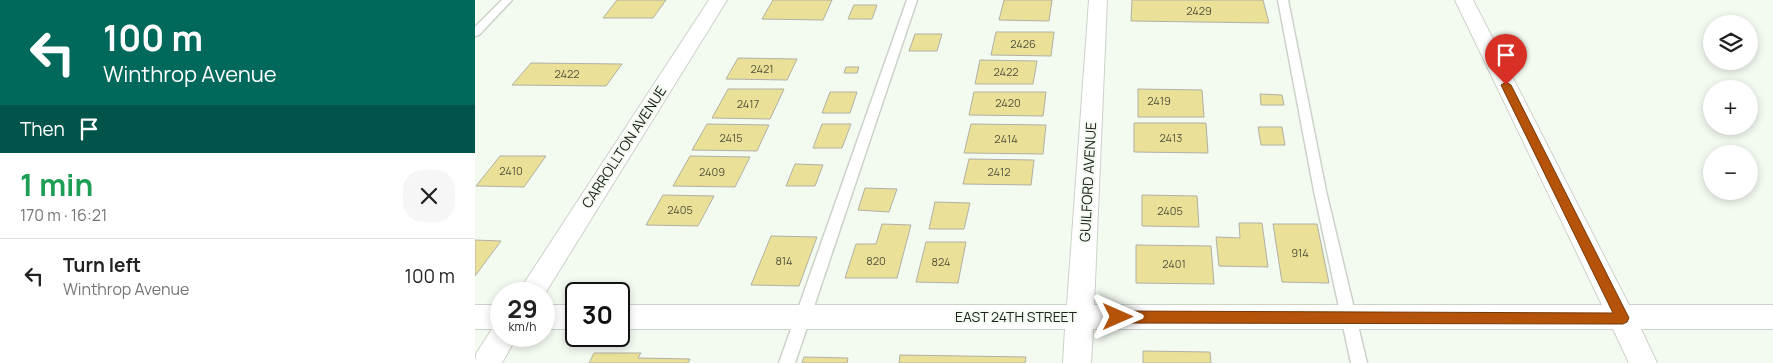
<!DOCTYPE html>
<meta charset="utf-8">
<style>
:root{--surface:#fff;--page:#f6f6f6;--text:#222;--muted:#767676;--line:#e0e0e0}
body{margin:0;font-family:Manrope,sans-serif;background:var(--page);color:var(--text);height:100vh;display:flex;flex-direction:column;font-size:19px;white-space:nowrap}
*{box-sizing:border-box;margin:0}
p{font-size:16px;color:var(--muted)}
.icon{flex:none;width:28px;height:28px;fill:none;stroke:currentColor;stroke-width:2;stroke-linecap:round;stroke-linejoin:round}
.map{position:relative;flex:1;overflow:hidden}
.side{display:flex;flex-direction:column;background:var(--surface);width:475px}
.side>*{flex:none}
.top-card{background:#00695c;color:#fff;overflow:hidden}
.fabs{position:absolute;left:1228px;top:15px;display:grid;gap:10px}
.fabs a{display:grid;place-items:center;width:55px;height:55px;border-radius:50%;background:var(--surface);box-shadow:0 2px 8px #0003;font-size:25px}
.speed{position:absolute;left:15px;top:282px;display:flex;gap:10px;font-size:25px;font-weight:700;text-align:center}
.speed>*{display:grid;place-content:center;width:65px;height:65px;border-radius:50%;background:var(--surface);box-shadow:0 2px 8px #0003;line-height:1}
.speed small{font-size:12px;font-weight:400}
.speed .limit{border:2px solid #111;border-radius:8px;background:#fff;color:#111}
.pin{position:absolute;display:grid;place-items:center;width:42px;height:42px;color:#fff;margin:-51px -21px;border-radius:50% 50% 50% 0;rotate:-45deg;box-shadow:0 0 5px #0007}
.pin .icon{rotate:45deg}
.me{position:absolute;width:55px;margin:-28px;rotate:90deg;stroke-linejoin:round;filter:drop-shadow(0 0 4px #0008)}
.turn{display:flex;align-items:center;gap:18px;height:105px;padding:0 20px;font-size:22px}
.turn .icon{width:65px;height:65px;stroke-width:2.5}
.turn b{display:block;font-size:35px;line-height:42px}
.then{display:flex;align-items:center;height:48px;padding:0 20px;background:#0003;gap:10px;font-size:19px}
.round{display:grid;place-items:center;flex:none;width:52px;height:52px;border-radius:20px;background:var(--page)}
.headline{display:flex;align-items:center;justify-content:space-between;height:85px;padding:0 20px}
h1{font-size:30px;font-weight:700;line-height:38px;color:#1e9e55}
ul{padding:0;list-style:none}
li{display:flex;align-items:center;gap:15px;height:75px;padding:0 20px;border-top:1px solid var(--line)}
li div{flex:1}
li b{display:block;font-size:19px}
li em{font-style:normal}
main{display:flex;flex:1;min-height:0}
.map>svg:first-child{display:block}
.building{fill:#eae097;stroke:#b1b0a5}
.lines{fill:none;stroke-linecap:round;stroke-linejoin:round}
.service-casing{stroke:#ccd2c9;stroke-width:3}
.minor-casing{stroke:#ccd2c9;stroke-width:2}
.service{fill:#fff;fill-rule:evenodd}
.minor{fill:#fff;fill-rule:evenodd}
.route{fill:#b45309;stroke:#753606}
.labels{text-anchor:middle;stroke-width:4;stroke-linejoin:round;paint-order:stroke}
.number-label{font-size:11px;fill:#52523c}
.street-label{font-size:14px;fill:#20221e;stroke:#f3faf0}
</style>
<main>
<section class="side">
<div class="top-card">
<div class="turn"><svg class="icon" aria-label="left" viewBox="0 0 24 24"><path d="M17 20v-9H6M10 6l-5 5 5 5"/></svg><div><b>100 m</b>Winthrop Avenue</div></div>
<div class="then">Then<svg class="icon" aria-label="arrive" viewBox="0 0 24 24"><path d="M6 21V4h12l-3 4 3 4H6"/></svg></div>
</div>
<div class="headline"><div><h1>1 min</h1><p>170 m · 16:21</p></div><a class="round"><svg class="icon" aria-label="close" viewBox="0 0 24 24"><path d="M6 6l12 12M18 6L6 18"/></svg></a></div>
<ul>
<li><svg class="icon" aria-label="left" viewBox="0 0 24 24"><path d="M17 20v-9H6M10 6l-5 5 5 5"/></svg><div><b>Turn left</b><p>Winthrop Avenue</p></div><em>100 m</em></li>
</ul>
</section>
<div class="map">
<svg width="1298" height="363" viewBox="0 0 1298 363">
<rect width="100%" height="100%" fill="#f3faf0"/>
<path class="building" d="M142,0H191L178,18H128Z
M298,0H357L348,20L287,19Z
M529,0H577L574,21L524,20Z
M657,0H788L794,23L656,21Z
M379,5H402L397,19H373Z
M521,32H579L576,56L516,55Z
M440,34H467L462,51H434Z
M263,58L322,59L312,80L251,79Z
M505,60L562,61L558,84H500Z
M56,63L147,64L131,86L37,85Z
M371,67H384L382,73H369Z
M253,89H309L295,119L237,118Z
M663,89L727,90L729,117H663Z
M355,92H382L375,113H347Z
M499,92H571L568,116L494,115Z
M785,94L807,95L809,105H786Z
M659,123H731L733,153L659,152Z
M232,124L294,125L282,151L217,150Z
M347,124H376L367,148H338Z
M496,124L571,125L568,154L489,153Z
M783,127H807L810,145H786Z
M25,156H71L49,187L1,186Z
M215,156L275,157L260,187L198,186Z
M494,159L559,160L556,185L488,184Z
M320,164L348,165L340,186H311Z
M390,188L422,189L414,212L383,210Z
M188,195L239,196L223,226L171,225Z
M667,195L722,196L724,227L667,226Z
M460,202L495,203L489,229H454Z
M764,223H787L793,267L744,266L741,237L765,238Z
M407,224L436,225L422,278H370L381,244H401Z
M798,224H842L854,283L807,282Z
M296,236L342,237L324,286L276,285Z
M0,240L26,241L0,276Z
M451,242H491L483,283L441,282Z
M661,245L736,246L739,284L661,283Z
M668,351L735,352L736,363H668Z
M119,353H166L163,358L215,359L213,363H114Z
M425,355L551,357L550,363H424Z
M329,357L373,358L372,363H327Z"/>
<g class="lines">
<g class="service-casing">
<path id="service" d="M27,0H37L4,35L0,36V27Z
M432,0H442L320,363H304Z
M803,0H813L851,191L892,363H876L839,191Z"/>
</g>
<g class="minor-casing">
<path id="minor" d="M234,0H252L69,295V294H42Z
M614,0H632L619,305H1127L980,0H998L1154,305H1298V329H1166L1182,363H1154L1138,329H618L616,363H588L590,329H144V305H592Z
M0,305H26V336H42L27,363H0L1,354L17,329H0Z
M69,305H101V329H69Z"/>
</g>
<use href="#service" class="service"/>
<use href="#minor" class="minor"/>
</g>
<path class="route" d="M1031,82L1036,85L1152,314L1154,318L1152,322L1148,324L643,323L638,321L636,317L638,313L643,311L1138,313L1026,85Z"/>
<g class="labels">
<g class="number-label">
<text x="724" y="15">2429</text>
<text x="548" y="48">2426</text>
<text x="287" y="73">2421</text>
<text x="531" y="76">2422</text>
<text x="92" y="78">2422</text>
<text x="684" y="105">2419</text>
<text x="533" y="107">2420</text>
<text x="273" y="108">2417</text>
<text x="256" y="142">2415</text>
<text x="696" y="142">2413</text>
<text x="531" y="143">2414</text>
<text x="36" y="175">2410</text>
<text x="237" y="176">2409</text>
<text x="524" y="176">2412</text>
<text x="205" y="214">2405</text>
<text x="695" y="215">2405</text>
<text x="825" y="257">914</text>
<text x="309" y="265">814</text>
<text x="401" y="265">820</text>
<text x="466" y="266">824</text>
<text x="699" y="268">2401</text>
</g>
<g class="street-label">
<text transform="translate(149 147) rotate(-57)" y="5">CARROLLTON AVENUE</text>
<text transform="translate(613 182) rotate(-87)" y="5">GUILFORD AVENUE</text>
<text x="541" y="322">EAST 24TH STREET</text>
</g>
</g>
</svg>
<div class="fabs">
<a><svg class="icon" aria-label="layers" viewBox="0 0 24 24"><path d="M12 4l9 5-9 5-9-5zM3 14l9 5 9-5"/></svg></a>
<a>+</a>
<a>−</a>
</div>
<div class="speed"><div>29<small>km/h</small></div><div class="limit">30</div></div>
<div class="pin" style="left:1031px;top:85px;background:#d93025"><svg class="icon" aria-label="arrive" viewBox="0 0 24 24"><path d="M6 21V4h12l-3 4 3 4H6"/></svg></div>
<svg class="me" style="left:643px;top:317px" viewBox="-20 -20 40 40"><path d="M0-17L14 15 0 8-14 15z" fill="#b45309" stroke="#fff" stroke-width="4"/></svg>
</div>
</main>
